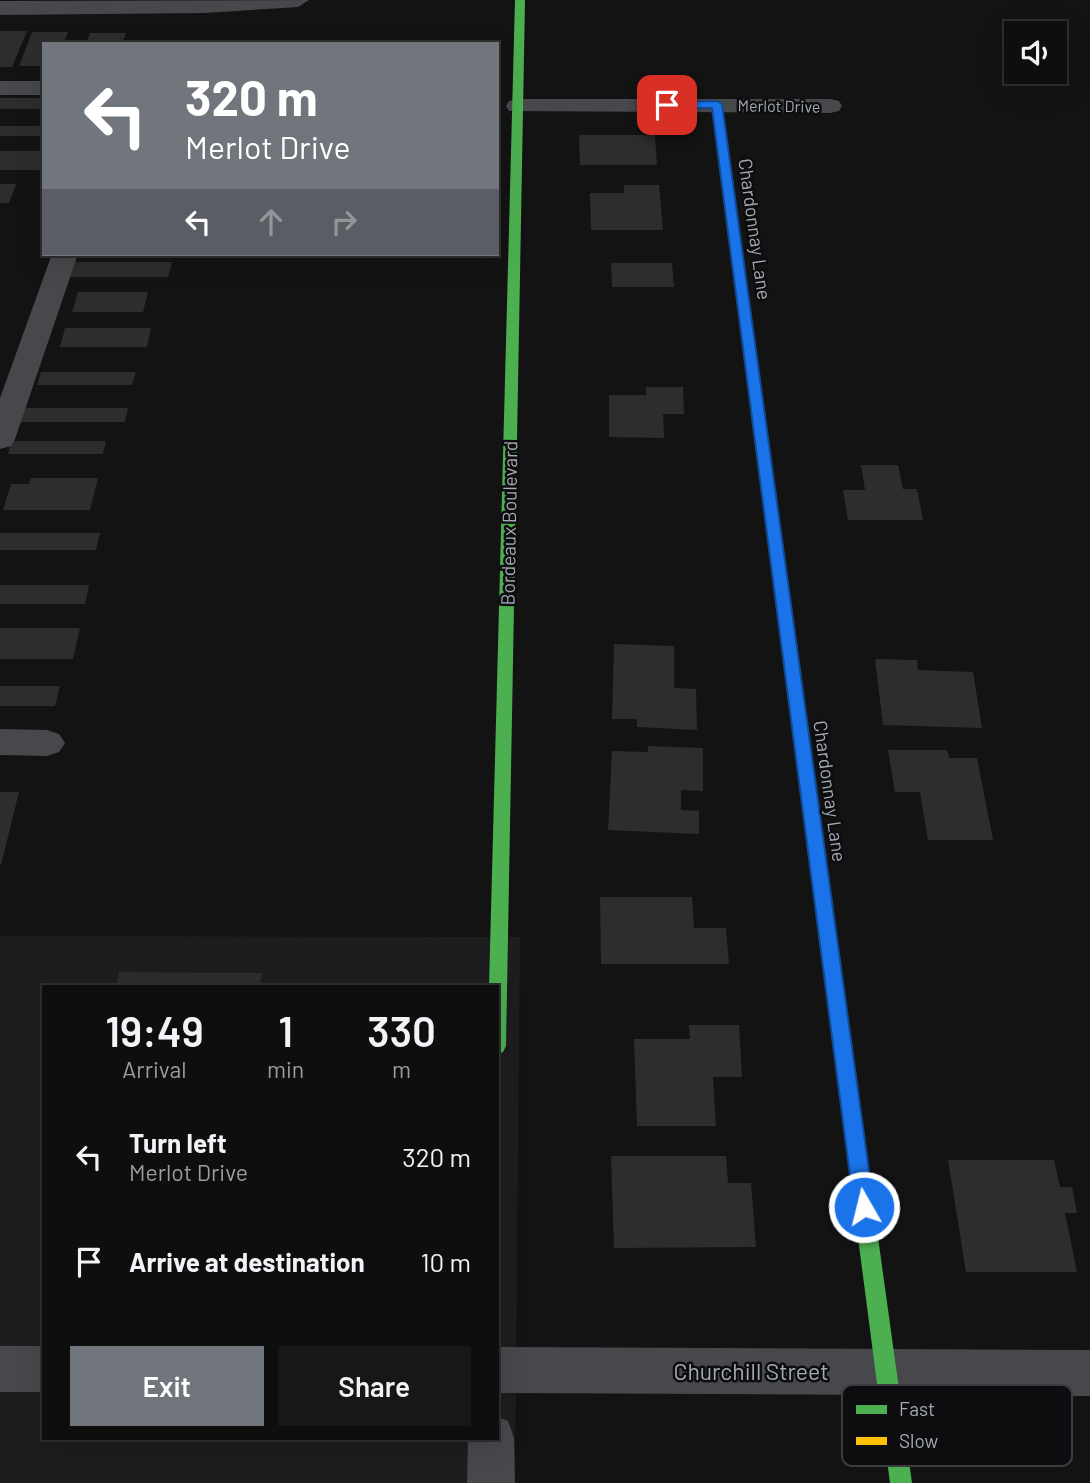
<!DOCTYPE html>
<style>
:root{--surface:#0e0e0e;--page:#171717;--text:#f1f3f6;--muted:#9b9c9e;--line:#2e2e2e;--accent:#71757c}
body{margin:0;font-family:Barlow,sans-serif;background:var(--page);color:var(--text);height:100vh;display:flex;flex-direction:column;font-size:26px;white-space:nowrap}
*{box-sizing:border-box;margin:0}
p{font-size:23px;color:var(--muted)}
.icon{flex:none;width:38px;height:38px;fill:none;stroke:currentColor;stroke-width:2;stroke-linecap:round;stroke-linejoin:round}
.map{position:relative;flex:1;overflow:hidden}
.panel{position:absolute;left:42px;top:985px;width:457px;height:455px;display:flex;flex-direction:column;background:var(--surface);border-radius:0px;box-shadow:0 7px 28px #0002,0 0 0 2px var(--line)}
.panel>*{flex:none}
.banner{position:absolute;left:42px;top:42px;width:457px;height:214px;border-radius:0px;box-shadow:0 7px 28px #0002,0 0 0 2px var(--line);background:#71757c;color:#fff;overflow:hidden}
.controls{position:absolute;left:1004px;top:21px;display:grid;gap:14px}
.controls a{display:grid;place-items:center;width:63px;height:63px;border-radius:0px;background:var(--surface);box-shadow:0 7px 28px #0002,0 0 0 2px var(--line);font-size:35px}
.pin{position:absolute;display:grid;place-items:center;width:60px;height:60px;color:#fff;margin:-30px;border-radius:14px;box-shadow:0 4px 10px #0006}
.me{position:absolute;width:77px;margin:-38px;rotate:352deg;stroke-linejoin:round;filter:drop-shadow(0 0 5px #0008)}
.turn{display:flex;align-items:center;gap:24px;height:147px;padding:0 28px;font-size:32px}
.turn .icon{width:91px;height:91px;stroke-width:2.5}
.turn b{display:block;font-size:49px;line-height:60px}
.lanes{display:flex;align-items:center;height:66px;padding:0 28px;background:#0003;justify-content:center;gap:35px;direction:ltr}
.lanes .off{opacity:.35}
.eta{display:flex;justify-content:space-evenly;align-items:center;height:119px;text-align:center}
.eta b{font-size:42px;font-weight:600;line-height:49px}
.action{display:flex;gap:14px;margin-top:auto;padding:14px 28px}
.action a{flex:1;height:80px;border-radius:0px;background:var(--accent);color:#fff;font-size:28px;font-weight:600;line-height:80px;text-align:center}
.action a+a{background:var(--page);color:var(--text)}
ul{padding:0;list-style:none}
li{display:flex;align-items:center;gap:21px;height:105px;padding:0 28px}
li div{flex:1}
li b{display:block;font-size:26px}
li em{font-style:normal}
.map>svg:first-child{display:block}
.built{fill:#1d1d1f;fill-rule:evenodd}
.building{fill:#2d2d2e}
.lines{fill:none;stroke-linecap:round;stroke-linejoin:round}
.street{fill:#47484b;fill-rule:evenodd}
.fast{fill:#4caf50;fill-rule:evenodd}
.slow{fill:#ffc107;fill-rule:evenodd}
.route{fill:#1a73e8;stroke:#114b97;stroke-width:2}
.labels{text-anchor:middle;stroke-width:5;stroke-linejoin:round;paint-order:stroke}
.far-street-label{font-size:16px;fill:#a4aab4;stroke:#0d0d0f}
.street-label{font-size:19px;fill:#a4aab4;stroke:#0d0d0f}
.near-street-label{font-size:23px;fill:#a4aab4;stroke:#0d0d0f}
.key{fill:#0d0d0f;stroke:#3a3c41;stroke-width:2}
.key-label{font-size:19px;fill:#a4aab4}
</style>
<div class="map">
<svg width="1090" height="1483" viewBox="0 0 1090 1483">
<rect width="100%" height="100%" fill="#131313"/>
<path class="built" d="M0,936L520,937L515,1483H0ZM44,987H497V1438H44Z"/>
<path class="building" d="M0,31H27L12,67H0Z
M32,32H68L63,44H44V66H19Z
M90,33H126L122,44H86Z
M0,98H44V109H0Z
M0,126H44V133L43,136H0Z
M579,135H655L657,165H580Z
M0,151H44V157L40,170H0Z
M0,184H16L9,203H0Z
M624,185H659L663,230H591L590,193H624Z
M72,262H172L168,277H67Z
M611,263H672L674,287H612Z
M78,292H148L143,312H72Z
M65,328H151L147,347H60Z
M41,372H136L132,385H37Z
M646,387H683L684,414H663L664,438L609,437V395H646Z
M17,408H128L125,422H13Z
M11,441H106L103,454H8Z
M861,465H898L903,489H917L923,520H848L843,490H865Z
M31,478H98L90,510H3L11,484H29Z
M0,533H100L96,550H0Z
M0,585H89L85,604H0Z
M0,628H80L73,659H0Z
M614,644L674,646V688L696,689L697,730L637,727V719H612Z
M875,659L917,660L918,670L973,672L982,728L883,725Z
M0,686H60L55,706H0Z
M648,746L703,748V791L681,790V810L699,811V834L608,830L612,751L648,752Z
M888,750H947L949,758H977L993,840H928L920,792H895Z
M0,792H19L1,865L0,864Z
M600,897H692L694,928H726L729,964H601Z
M119,972L262,973L260,987H116Z
M689,1025H739L742,1077H713L716,1126H637L634,1039H690Z
M611,1156H726L728,1183H751L756,1247L614,1248Z
M948,1160H1054L1060,1187H1072L1077,1213H1065L1077,1272H966Z"/>
<g class="lines">
<path class="street" d="M309,0L298,7L204,13L0,15V1Z
M0,81H44V95H0Z
M518,99H830L839,101L842,106L839,111L830,113L509,111L506,106L509,101Z
M52,254H78L15,439L11,446L0,449V398Z
M0,729L47,730L59,734L65,743L59,752L47,756L0,755Z
M0,1346H44V1392H0Z
M497,1347L1090,1350V1396L497,1393Z
M497,1417L508,1421L514,1438L515,1483H467L468,1438H497Z"/>
<path class="fast" d="M515,0H525L506,1046L503,1052L497,1054V987H489Z
M751,356L757,360L829,883L827,888L821,890L815,888L813,883L745,360Z
M867,1221L874,1224L877,1230L912,1483H890L857,1230L860,1224Z"/>
<path class="slow" d="M717,102L722,105L757,360L751,364L745,360L712,105Z
M821,876L827,878L829,883L877,1230L874,1236L867,1239L860,1236L857,1230L813,883L815,878Z"/>
</g>
<path class="route" d="M717,101L722,104L874,1207L871,1214L864,1216L857,1214L854,1207L712,108H667L662,105L667,102Z"/>
<g class="labels">
<g class="far-street-label">
<text transform="translate(779 106) rotate(1)" y="6">Merlot Drive</text>
</g>
<g class="street-label">
<text transform="translate(755 229) rotate(82)" y="7">Chardonnay Lane</text>
<text transform="translate(509 523) rotate(-89)" y="7">Bordeaux Boulevard</text>
<text transform="translate(830 791) rotate(82)" y="7">Chardonnay Lane</text>
</g>
<g class="near-street-label">
<text x="751" y="1380">Churchill Street</text>
</g>
</g>
<rect x="842" y="1385" width="230" height="81" rx="10" class="key"/>
<rect x="856" y="1405" width="31" height="9" fill="#4caf50"/>
<rect x="856" y="1437" width="31" height="8" fill="#ffc107"/>
<g class="key-label">
<text x="899" y="1416">Fast</text>
<text x="899" y="1448">Slow</text>
</g>
</svg>
<div class="controls">
<a><svg class="icon" aria-label="sound" viewBox="0 0 24 24"><path d="M4 9h4l5-4v14l-5-4H4zM17 9q2 3 0 6"/></svg></a>
</div>
<div class="pin" style="left:667px;top:105px;background:#d93025"><svg class="icon" aria-label="arrive" viewBox="0 0 24 24"><path d="M6 21V4h12l-3 4 3 4H6"/></svg></div>
<svg class="me" style="left:864px;top:1207px" viewBox="-20 -20 40 40"><circle r="17" fill="#1a73e8" stroke="#fff" stroke-width="3"/><path d="M0-11L8 9 0 5-8 9z" fill="#fff"/></svg>
<div class="banner">
<div class="turn"><svg class="icon" aria-label="left" viewBox="0 0 24 24"><path d="M17 20v-9H6M10 6l-5 5 5 5"/></svg><div><b>320 m</b>Merlot Drive</div></div>
<div class="lanes"><svg class="icon" aria-label="left" viewBox="0 0 24 24"><path d="M17 20v-9H6M10 6l-5 5 5 5"/></svg><svg class="icon off" aria-label="ahead" viewBox="0 0 24 24"><path d="M12 20V5M6 11l6-6 6 6"/></svg><svg class="icon off" aria-label="right" viewBox="0 0 24 24"><path d="M7 20v-9h11M14 6l5 5-5 5"/></svg></div>
</div>
<section class="panel">
<div class="eta">
<div><b>19:49</b><p>Arrival</p></div>
<div><b>1</b><p>min</p></div>
<div><b>330</b><p>m</p></div>
</div>
<ul>
<li><svg class="icon" aria-label="left" viewBox="0 0 24 24"><path d="M17 20v-9H6M10 6l-5 5 5 5"/></svg><div><b>Turn left</b><p>Merlot Drive</p></div><em>320 m</em></li>
<li><svg class="icon" aria-label="arrive" viewBox="0 0 24 24"><path d="M6 21V4h12l-3 4 3 4H6"/></svg><div><b>Arrive at destination</b></div><em>10 m</em></li>
</ul>
<div class="action"><a>Exit</a><a>Share</a></div>
</section>
</div>
